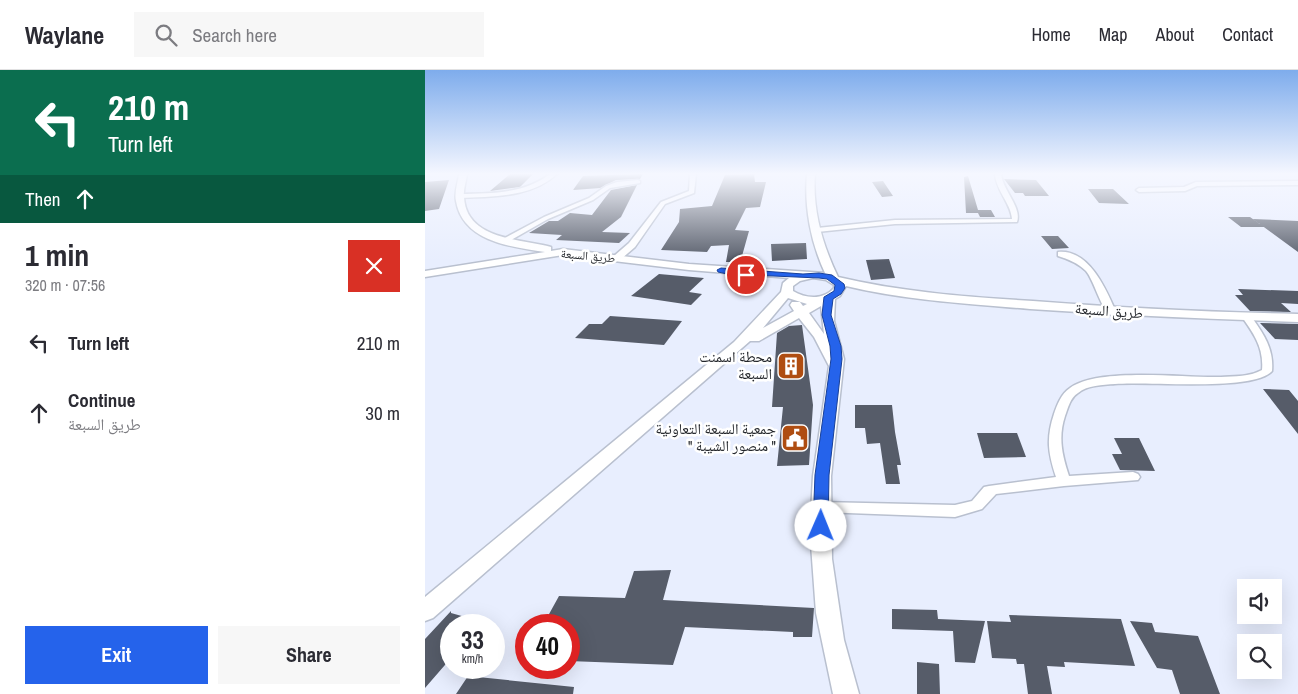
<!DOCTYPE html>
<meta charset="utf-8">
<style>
:root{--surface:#fff;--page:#f7f7f7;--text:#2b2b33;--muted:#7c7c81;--line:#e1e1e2;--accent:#2563eb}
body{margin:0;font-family:"Archivo Narrow","Noto Naskh Arabic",sans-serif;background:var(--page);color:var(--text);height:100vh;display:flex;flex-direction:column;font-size:19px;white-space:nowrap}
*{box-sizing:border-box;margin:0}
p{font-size:16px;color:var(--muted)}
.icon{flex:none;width:28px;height:28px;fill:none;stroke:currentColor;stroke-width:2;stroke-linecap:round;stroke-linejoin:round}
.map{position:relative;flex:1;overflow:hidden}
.side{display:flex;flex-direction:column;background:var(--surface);width:425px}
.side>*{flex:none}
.hud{background:#0b6e4f;color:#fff;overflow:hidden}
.fabs{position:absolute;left:812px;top:509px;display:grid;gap:10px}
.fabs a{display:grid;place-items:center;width:45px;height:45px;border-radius:0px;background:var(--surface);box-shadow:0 5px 20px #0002;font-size:25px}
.speed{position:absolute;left:15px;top:544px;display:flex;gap:10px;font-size:25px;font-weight:700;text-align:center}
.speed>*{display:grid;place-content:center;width:65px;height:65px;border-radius:50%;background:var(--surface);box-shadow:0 5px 20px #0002;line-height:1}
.speed small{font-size:12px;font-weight:400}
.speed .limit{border:8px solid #d22;background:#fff;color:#111}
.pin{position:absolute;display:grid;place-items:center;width:42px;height:42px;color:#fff;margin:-21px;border:2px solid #fff;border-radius:50%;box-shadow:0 1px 5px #0007}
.me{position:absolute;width:55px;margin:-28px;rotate:1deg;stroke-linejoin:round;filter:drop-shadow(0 0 4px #0008)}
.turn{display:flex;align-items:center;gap:18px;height:105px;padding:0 25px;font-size:22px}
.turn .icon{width:65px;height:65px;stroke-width:2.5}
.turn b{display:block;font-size:35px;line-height:42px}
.then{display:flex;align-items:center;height:48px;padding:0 25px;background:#0003;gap:10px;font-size:19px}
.round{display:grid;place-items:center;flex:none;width:52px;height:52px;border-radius:0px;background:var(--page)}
.summary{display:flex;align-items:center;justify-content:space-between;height:85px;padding:0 25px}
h1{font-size:30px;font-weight:700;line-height:38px}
.cta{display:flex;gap:10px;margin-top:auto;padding:10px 25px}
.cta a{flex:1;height:58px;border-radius:0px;background:var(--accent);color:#fff;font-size:20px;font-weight:700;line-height:58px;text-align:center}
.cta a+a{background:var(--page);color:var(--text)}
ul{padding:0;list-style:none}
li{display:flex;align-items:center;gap:15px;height:70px;padding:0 25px}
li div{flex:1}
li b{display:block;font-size:19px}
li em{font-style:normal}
header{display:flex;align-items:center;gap:30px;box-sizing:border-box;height:70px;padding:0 25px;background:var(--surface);border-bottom:1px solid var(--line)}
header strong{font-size:24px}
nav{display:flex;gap:28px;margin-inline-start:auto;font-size:18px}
.search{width:350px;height:45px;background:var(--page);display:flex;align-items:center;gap:12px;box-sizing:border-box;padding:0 18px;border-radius:0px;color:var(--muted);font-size:19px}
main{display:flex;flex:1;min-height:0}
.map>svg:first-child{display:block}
.building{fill:#565c69}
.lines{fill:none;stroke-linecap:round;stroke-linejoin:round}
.minor-casing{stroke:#b9c0cf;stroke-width:3}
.tertiary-casing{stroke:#b9c0cf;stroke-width:3}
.minor{fill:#fff;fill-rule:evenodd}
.tertiary{fill:#fff;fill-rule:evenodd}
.route{fill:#2563eb;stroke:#184099}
.labels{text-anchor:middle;stroke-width:5;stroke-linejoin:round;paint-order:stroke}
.far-street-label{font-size:12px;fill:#24272c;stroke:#fff}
.street-label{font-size:15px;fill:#24272c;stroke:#fff}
.poi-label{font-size:15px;fill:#24272c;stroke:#fff;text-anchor:end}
</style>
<header>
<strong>Waylane</strong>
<div class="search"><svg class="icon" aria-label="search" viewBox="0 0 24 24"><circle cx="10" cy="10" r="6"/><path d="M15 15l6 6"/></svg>Search here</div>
<nav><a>Home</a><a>Map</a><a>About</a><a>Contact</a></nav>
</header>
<main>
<section class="side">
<div class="hud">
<div class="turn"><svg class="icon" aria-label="left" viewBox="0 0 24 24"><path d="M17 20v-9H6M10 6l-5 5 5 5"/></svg><div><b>210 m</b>Turn left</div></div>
<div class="then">Then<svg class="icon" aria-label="ahead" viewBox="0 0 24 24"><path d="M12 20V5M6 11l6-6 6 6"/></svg></div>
</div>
<div class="summary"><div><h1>1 min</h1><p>320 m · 07:56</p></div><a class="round" style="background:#d93025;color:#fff"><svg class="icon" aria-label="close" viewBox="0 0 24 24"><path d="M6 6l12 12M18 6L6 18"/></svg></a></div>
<ul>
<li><svg class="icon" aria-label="left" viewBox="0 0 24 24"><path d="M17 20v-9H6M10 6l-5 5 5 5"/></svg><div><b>Turn left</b></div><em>210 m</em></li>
<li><svg class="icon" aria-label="ahead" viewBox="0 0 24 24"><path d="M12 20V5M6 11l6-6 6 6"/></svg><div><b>Continue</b><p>طريق السبعة</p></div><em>30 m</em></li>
</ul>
<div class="cta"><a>Exit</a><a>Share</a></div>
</section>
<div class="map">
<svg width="873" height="624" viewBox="0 0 873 624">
<rect width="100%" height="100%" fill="#e8eefe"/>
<path class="building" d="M85,104H108L95,117L65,121Z
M218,104L215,109L191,110L175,118L148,120L158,106Z
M329,104L330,112H341L335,137L321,138L310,160L324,161L317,186L312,187L311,192H301L304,175L286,176L282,182L236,180L254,152L255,139L287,136L300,105Z
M543,106L553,140H566L570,147H555L553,143H541L539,107Z
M579,109L611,110L624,126H600L598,123H590Z
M24,110L14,139L0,141V112Z
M458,111L468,126L457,127L447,112Z
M212,115L196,147L177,162L205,163L194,173L131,170L137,165L104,163L124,151H133L145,143L167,145L186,120Z
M663,119H688L704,134L674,133Z
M803,147H825L839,157H816Z
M828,149L873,151V182Z
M616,166H633L644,178L627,179Z
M381,173L382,189L347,191L346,174Z
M464,189L470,208L446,210L441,190Z
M234,204L279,208L264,222L277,224L266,235L206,226Z
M813,219L873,221V234L856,233L866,242L825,241L810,225H818Z
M185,246L257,251L239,275L150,268L164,254H177Z
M835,253L873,254V270L850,269Z
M377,255L388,335L384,395L352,396L358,337H347L352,263L364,256Z
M838,319L864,320L873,331V364Z
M430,335H467L470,362L476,395H472L475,414H461L455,373L442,374L440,358H430Z
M552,363H592L601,387L559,388Z
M689,368H714L730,401L695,400L687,384H697Z
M246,500L238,530L389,538L387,567H368V562L260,557L248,595L144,591V555H118L134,526L200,528L209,501Z
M467,539L512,540L513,549L560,551L550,593L530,592L528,561L467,559Z
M26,541V543L58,552V555H26V588L0,618V569Z
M584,545L696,549L710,596L639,592L640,597L622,596L627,624H603L599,594H592L591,589L567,588L562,551L586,552Z
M705,551L727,553L730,562L773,566L795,624H755L747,600L732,598Z
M492,592L514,594L515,624H492Z
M43,606L149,617L148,624H31Z"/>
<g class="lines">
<g class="minor-casing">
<path id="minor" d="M125,104H132C106,128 68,126 35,128L32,126L35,124C67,123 99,124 125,104Z
M265,104H271L269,123L240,134L210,177L195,190H189V186L204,173L236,132L264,121Z
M570,104H576C578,121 597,137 592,152L470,154L392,162L388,160L392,158L470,150L587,149C586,133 571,121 570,104Z
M213,110L215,111V113L185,118L168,130L123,149L81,173L74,171L119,147L164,128L181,116L192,112Z
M873,111V115L772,116L760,121L714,122L711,120L714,118L759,117L771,112Z
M633,182C664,179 681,219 691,242L689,244L686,245C677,242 669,210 661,201C653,193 643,189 633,186Z
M822,244L825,245C838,263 849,278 847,301C829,322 721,311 690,314C677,315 663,315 653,323C645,328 643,338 640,346C633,367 637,385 644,406L708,402L713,404L715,407L713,410L639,416L571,424L557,439L530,447L396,442L391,441L389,437L391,433L396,432L530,435L547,431L559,417L564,416L631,407C623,383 621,368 629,344C632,335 636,324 645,318C673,297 759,308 796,307C810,306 824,307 837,300C839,278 829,264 817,247Z"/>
</g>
<g class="tertiary-casing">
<path id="tertiary" d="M34,104H42C41,112 38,120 39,127C41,170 96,169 126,177V181L138,179L264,194L400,203C386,173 379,137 382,104H390C387,139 398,176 413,207C476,222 543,227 608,231C696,238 784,242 873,244V252C783,249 694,245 605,239C545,234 478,230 421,216L415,226L410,229L409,251L419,289L406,406L407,489L419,570L434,624H408L391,543L385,461L388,406L404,296L389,267L374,248L334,271H325L8,548L0,551V527L309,272L356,222L358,213L364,208L264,200L138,185L0,207V201L120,182C87,177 38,172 31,131C29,122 33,113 34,104ZM388,208L401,210L409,215V218C399,230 381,229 368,221V216L375,211ZM363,228L382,234L378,236L375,232H367L365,235L369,241L338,258ZM396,236L399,264L384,243Z"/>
</g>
<use href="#minor" class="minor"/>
<use href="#tertiary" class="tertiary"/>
</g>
<linearGradient id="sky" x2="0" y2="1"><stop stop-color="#7eacec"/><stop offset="0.54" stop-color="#f5f7ff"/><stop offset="1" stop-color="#f5f7ff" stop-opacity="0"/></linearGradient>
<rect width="873" height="192" fill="url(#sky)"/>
<path class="route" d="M296,198L378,204L394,203L407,205L419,214L420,218L416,224L408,229L406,245L416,276L417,289L404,405L403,456L401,460L396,462L391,460L388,456L390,405L406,289L405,276L397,245L399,227L409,221L410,215L402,209L394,208L325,205L321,208L293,202L292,200Z"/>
<defs>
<g id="building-square" transform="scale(1.4375)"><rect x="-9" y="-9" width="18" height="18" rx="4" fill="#af4d11" stroke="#fff"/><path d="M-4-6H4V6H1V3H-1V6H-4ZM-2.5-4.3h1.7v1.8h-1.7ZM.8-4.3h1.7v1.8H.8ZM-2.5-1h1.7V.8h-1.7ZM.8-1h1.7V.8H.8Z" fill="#fff"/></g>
<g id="civic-square" transform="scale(1.4375)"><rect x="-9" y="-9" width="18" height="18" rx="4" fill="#af4d11" stroke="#fff"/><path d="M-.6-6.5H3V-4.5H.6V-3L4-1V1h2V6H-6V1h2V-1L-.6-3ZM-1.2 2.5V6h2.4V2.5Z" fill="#fff"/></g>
</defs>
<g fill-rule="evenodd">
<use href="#building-square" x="366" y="296"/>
<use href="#civic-square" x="370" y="368"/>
</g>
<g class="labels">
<g class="far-street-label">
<text transform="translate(163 186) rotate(5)" y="4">طريق السبعة</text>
</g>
<g class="street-label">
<text transform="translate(684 241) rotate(4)" y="5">طريق السبعة</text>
</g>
<g class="poi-label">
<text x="347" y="292">محطة اسمنت<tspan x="347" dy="17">السبعة</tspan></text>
<text x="351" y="364">جمعية السبعة التعاونية<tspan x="351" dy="17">" منصور الشيبة "</tspan></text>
</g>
</g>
</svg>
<div class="fabs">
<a><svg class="icon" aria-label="sound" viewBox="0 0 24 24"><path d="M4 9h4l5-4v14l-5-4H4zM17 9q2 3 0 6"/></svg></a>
<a><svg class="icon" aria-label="search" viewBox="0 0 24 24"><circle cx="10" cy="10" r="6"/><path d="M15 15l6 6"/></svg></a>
</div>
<div class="speed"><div>33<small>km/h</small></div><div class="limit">40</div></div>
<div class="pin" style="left:321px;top:205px;background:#d93025"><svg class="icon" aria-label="arrive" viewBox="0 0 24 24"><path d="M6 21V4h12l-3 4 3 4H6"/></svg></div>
<svg class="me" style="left:396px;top:456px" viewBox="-20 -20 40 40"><circle r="19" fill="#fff"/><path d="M0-13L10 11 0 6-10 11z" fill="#2563eb"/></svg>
</div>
</main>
